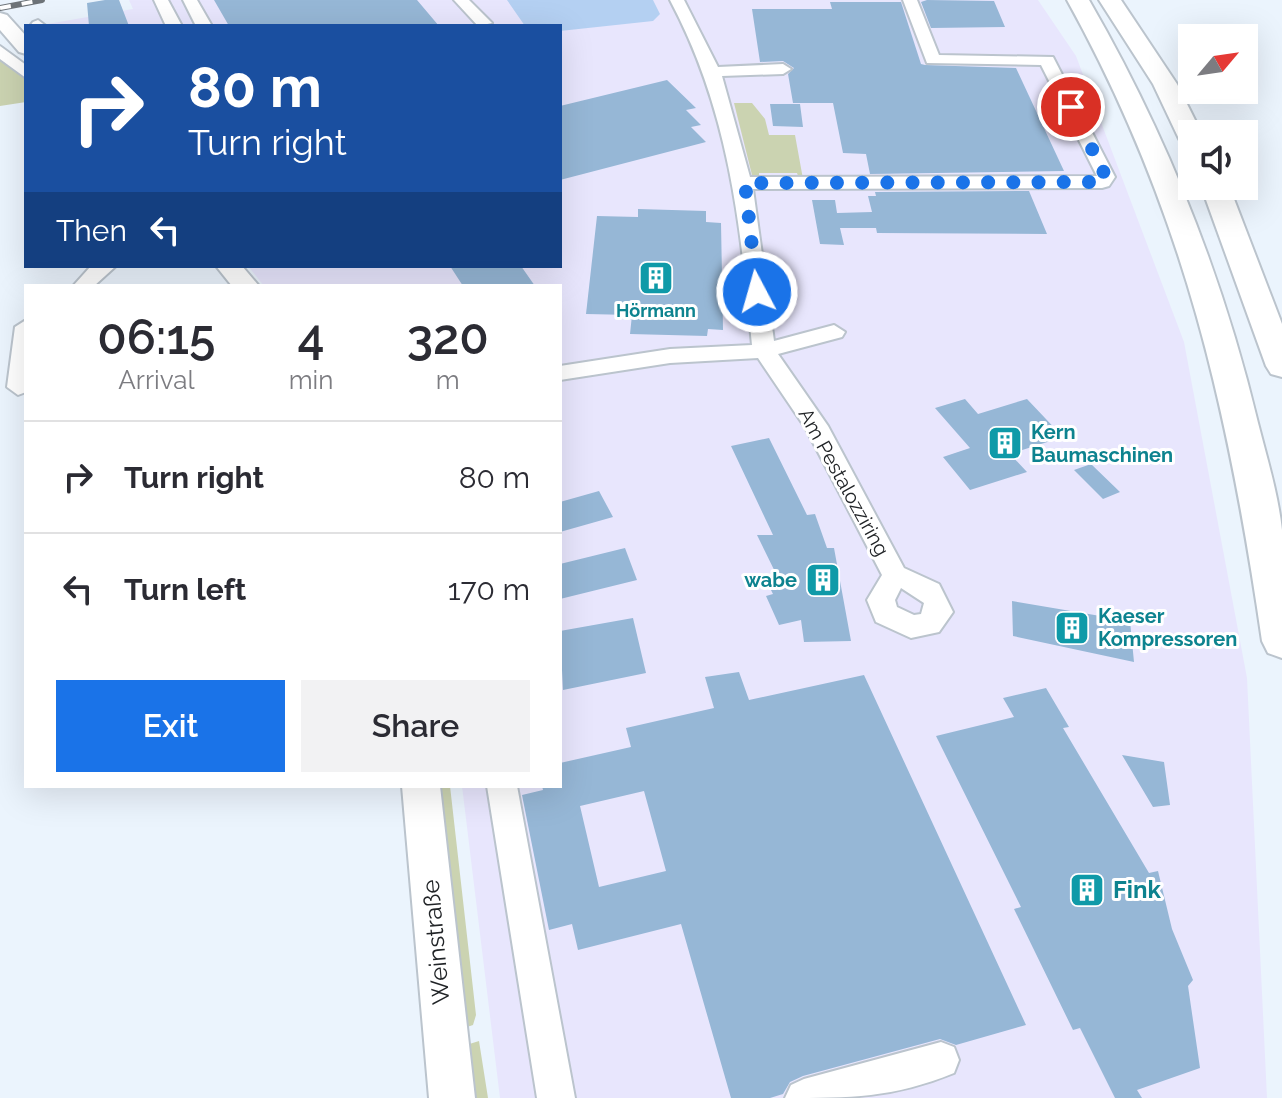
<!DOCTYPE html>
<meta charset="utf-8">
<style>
:root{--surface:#fff;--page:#f2f2f3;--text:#2b2b33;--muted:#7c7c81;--line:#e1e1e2;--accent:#1a73e8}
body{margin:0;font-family:Raleway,sans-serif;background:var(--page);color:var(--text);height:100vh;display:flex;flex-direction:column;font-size:30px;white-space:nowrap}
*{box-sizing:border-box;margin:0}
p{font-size:26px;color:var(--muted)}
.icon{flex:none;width:44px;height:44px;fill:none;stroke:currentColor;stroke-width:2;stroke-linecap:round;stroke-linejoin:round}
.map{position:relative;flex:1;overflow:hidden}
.side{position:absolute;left:24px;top:284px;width:538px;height:504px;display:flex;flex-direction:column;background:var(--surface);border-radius:0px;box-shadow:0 8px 32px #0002}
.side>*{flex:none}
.banner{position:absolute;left:24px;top:24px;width:538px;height:244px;border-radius:0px;box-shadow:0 8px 32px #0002;background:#1a4fa0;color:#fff;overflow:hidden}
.needle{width:52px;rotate:61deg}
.fabs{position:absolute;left:1178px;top:24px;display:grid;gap:16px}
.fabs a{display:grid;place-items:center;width:80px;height:80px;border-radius:0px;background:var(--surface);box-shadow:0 8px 32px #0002;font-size:40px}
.pin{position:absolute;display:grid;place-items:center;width:68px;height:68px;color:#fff;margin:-34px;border:4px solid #fff;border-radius:50%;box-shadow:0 2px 8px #0007}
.me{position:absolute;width:88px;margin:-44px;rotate:354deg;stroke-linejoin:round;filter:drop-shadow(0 0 6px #0008)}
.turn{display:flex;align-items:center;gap:28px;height:168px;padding:0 32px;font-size:36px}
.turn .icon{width:104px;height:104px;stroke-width:2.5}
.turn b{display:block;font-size:56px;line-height:68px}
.then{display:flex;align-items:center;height:76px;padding:0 32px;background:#0003;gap:16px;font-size:30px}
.eta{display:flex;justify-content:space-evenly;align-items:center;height:136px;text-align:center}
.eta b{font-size:48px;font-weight:600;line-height:56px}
.action{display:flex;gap:16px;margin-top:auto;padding:16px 32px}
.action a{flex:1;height:92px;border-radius:0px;background:var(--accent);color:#fff;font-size:32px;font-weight:600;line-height:92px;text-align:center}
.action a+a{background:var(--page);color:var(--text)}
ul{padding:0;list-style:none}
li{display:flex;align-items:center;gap:24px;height:112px;padding:0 32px;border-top:2px solid var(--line)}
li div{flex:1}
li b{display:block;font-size:30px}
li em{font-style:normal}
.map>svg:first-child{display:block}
.industrial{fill:#e8e6fd}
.green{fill:#cbd3b1}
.water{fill:#b4d0f2}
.building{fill:#96b7d6;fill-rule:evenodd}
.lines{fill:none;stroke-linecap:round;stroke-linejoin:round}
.minor-casing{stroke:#bbc4cd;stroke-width:4}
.major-casing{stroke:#bbc4cd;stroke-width:4}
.highway-casing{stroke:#bbc4cd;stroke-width:4}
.minor{fill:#fff;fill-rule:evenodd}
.major{fill:#fff;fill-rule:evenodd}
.highway{fill:#fff;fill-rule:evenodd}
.rail-casing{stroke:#6d7378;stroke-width:6}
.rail{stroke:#fff;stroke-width:4;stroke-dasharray:11;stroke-linecap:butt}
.route{stroke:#1a73e8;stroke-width:14;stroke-dasharray:0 25.2}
.labels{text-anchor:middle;stroke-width:6;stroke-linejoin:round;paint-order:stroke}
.far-culture-label{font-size:18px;font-weight:bold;fill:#0d838f;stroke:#fff}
.culture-label{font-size:20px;font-weight:bold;fill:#0d838f;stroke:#fff;text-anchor:start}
.street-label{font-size:20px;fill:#212427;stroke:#fff}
.near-culture-label{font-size:24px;font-weight:bold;fill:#0d838f;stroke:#fff;text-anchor:start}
.near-street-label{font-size:24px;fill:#212427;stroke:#fff}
</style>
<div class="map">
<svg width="1282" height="1098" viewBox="0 0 1282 1098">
<rect width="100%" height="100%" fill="#ebf4fd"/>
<path class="industrial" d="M129,0H1038L1076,56L1184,342L1247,678L1267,1098H500L462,786H560V286H264L248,266H560V26L42,25L133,9Z"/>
<path class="green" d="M0,55L26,78V102L0,106Z
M734,103H752L765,119L769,135H795L803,179H799L797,173H759V179H753Z
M436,786H450L476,1015L473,1025L461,1029Z
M479,1041L488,1098H476L463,1046Z"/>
<path class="water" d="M507,0H653L660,14L653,21L560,31V26H525Z"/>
<path class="building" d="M105,0H119L129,26H89L87,3Z
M214,0H417L439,26H229Z
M927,0L994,1L1005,27L931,28L921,2Z
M830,2H901L921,64L925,65L1016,68L1064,171L870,174L866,154L843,153L833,103H793L788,74L794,68L783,61L760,62L752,9H832Z
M667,80L696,108L686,110L701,125L691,127L706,142L560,180V106Z
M770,104H800L803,127L773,126Z
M1029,191L1047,234L877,233L876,228H840L844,245L820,244L812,200H835L837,213L872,212L868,196H876L875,192Z
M638,209L706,211V222L721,223L723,330L708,329L707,336L630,334L632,315L586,314L597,216L638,217Z
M450,266H521L535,286H463Z
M965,399L978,414L1027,399L1063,437L1010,454L1027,472L970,490L943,457L970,448L935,408Z
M769,438L807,515L815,514L827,548H834L851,641L804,642L801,620L779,625L766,596L773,594L770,588L782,586L757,535H773L731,446Z
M1091,464L1120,492L1103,499L1074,470Z
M599,491L613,517L560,532V502Z
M625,548L637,580L560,599V564Z
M1012,601L1130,621L1134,662L1013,636Z
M633,618L646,673L563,690L560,631Z
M739,672L749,700L864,675L1026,1025L956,1045L940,1039L803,1076L790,1082L783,1094L770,1098H731L681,924L578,950L572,924L549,930L522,795L543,790L542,786H560V763L631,747L626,728L714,708L705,677ZM644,791L666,871L599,887L580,806Z
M1046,688L1069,727L1063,728L1149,873L1158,871L1172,929L1193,980L1188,986L1200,1068L1137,1090L1142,1098H1115L1080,1028L1073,1030L1014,909L1021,907L936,736L1014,717L1003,698Z
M1122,755L1164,762L1170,805L1153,807Z"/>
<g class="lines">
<g class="minor-casing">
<path id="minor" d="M154,0H168L182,26H166Z
M183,0H197L212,26H196Z
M454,0H469L492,23L478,26Z
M670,0H684L718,67L783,64L791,69L783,74L722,76L750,177L1097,176L1041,65L927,63L903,0H917L939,55L1053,57L1115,177L1109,186L1102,188L753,189L774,341L834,325L845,332L842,337L778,354L828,426L904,568L939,584L953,612L939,632L911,638L876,622L867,600L882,575L806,429L758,358L670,363L560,380V366L670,349L752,345C740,221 729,111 670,0ZM901,588L924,603L921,614L914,615L897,607L895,600Z
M38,20L46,26H30L33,22Z
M0,46L26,65V78L0,59Z
M91,266H116L94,286H73Z
M26,320V392L18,395L7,387L15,327Z
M487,786H517L575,1098H537Z
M941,1042L954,1047L959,1060L954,1073C893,1098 850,1098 785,1098L791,1085L804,1079Z"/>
</g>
<g class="major-casing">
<path id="major" d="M0,13L7,15L26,36V54L19,52L0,30Z
M216,266H242L259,286H232Z
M402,786H440L475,1098H429Z"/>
</g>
<g class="highway-casing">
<path id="highway" d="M1067,0H1089C1166,133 1222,273 1258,423C1267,458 1278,494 1282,530C1282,571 1282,616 1282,658L1268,653L1262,641C1228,407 1183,209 1067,0Z
M1099,0H1121L1177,84L1202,134H1192V147L1179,139L1153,84Z
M1201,186H1229L1282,324V377L1271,374L1266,366Z"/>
</g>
<use href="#minor" class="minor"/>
<use href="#major" class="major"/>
<use href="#highway" class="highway"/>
<g class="rail-casing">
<path id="rail" d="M0,8L42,0"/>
</g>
<use href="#rail" class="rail"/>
</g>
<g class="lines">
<path class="route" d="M757,292L745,183L1102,182L1106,177L1071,107"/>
</g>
<defs>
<g id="building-square" transform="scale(1.8)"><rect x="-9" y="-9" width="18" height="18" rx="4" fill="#0f9aa8" stroke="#fff"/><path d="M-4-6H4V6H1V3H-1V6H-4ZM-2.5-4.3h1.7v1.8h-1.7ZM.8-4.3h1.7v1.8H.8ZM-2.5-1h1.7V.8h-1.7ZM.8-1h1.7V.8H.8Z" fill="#fff"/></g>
</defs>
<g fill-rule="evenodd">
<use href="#building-square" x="656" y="278"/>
<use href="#building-square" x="1005" y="443"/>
<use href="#building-square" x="823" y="580"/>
<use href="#building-square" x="1072" y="628"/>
<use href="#building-square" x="1087" y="890"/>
</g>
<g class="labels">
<g class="far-culture-label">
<text x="656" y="317">Hörmann</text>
</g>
<g class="culture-label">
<text x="1031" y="439">Kern<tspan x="1031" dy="23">Baumaschinen</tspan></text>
<text x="797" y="587" text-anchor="end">wabe</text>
<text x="1098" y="623">Kaeser<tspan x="1098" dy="23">Kompressoren</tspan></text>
</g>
<g class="street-label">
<text transform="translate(844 482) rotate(61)" y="7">Am Pestalozziring</text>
</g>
<g class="near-culture-label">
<text x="1113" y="898">Fink</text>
</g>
<g class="near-street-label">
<text transform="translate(436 942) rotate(-95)" y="8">Weinstraße</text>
</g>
</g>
</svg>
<div class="fabs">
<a><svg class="needle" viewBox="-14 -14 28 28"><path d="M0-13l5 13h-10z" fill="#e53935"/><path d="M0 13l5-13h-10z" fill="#7c7c81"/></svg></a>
<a><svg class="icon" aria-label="sound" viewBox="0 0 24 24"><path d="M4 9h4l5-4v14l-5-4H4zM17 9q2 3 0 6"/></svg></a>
</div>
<div class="pin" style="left:1071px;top:107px;background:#d93025"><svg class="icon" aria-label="arrive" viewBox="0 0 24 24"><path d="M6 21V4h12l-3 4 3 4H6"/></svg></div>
<svg class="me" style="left:757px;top:292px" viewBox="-20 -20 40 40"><circle r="17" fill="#1a73e8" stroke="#fff" stroke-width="3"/><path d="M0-11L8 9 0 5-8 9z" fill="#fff"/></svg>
<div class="banner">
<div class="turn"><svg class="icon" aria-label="right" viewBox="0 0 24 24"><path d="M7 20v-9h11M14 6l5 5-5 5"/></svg><div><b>80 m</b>Turn right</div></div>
<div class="then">Then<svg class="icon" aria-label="left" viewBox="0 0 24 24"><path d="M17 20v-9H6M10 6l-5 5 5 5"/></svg></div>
</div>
<section class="side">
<div class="eta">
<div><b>06:15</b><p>Arrival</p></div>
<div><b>4</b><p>min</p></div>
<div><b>320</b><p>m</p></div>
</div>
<ul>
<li><svg class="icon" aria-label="right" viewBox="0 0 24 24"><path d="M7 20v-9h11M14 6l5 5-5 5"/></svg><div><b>Turn right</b></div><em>80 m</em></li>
<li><svg class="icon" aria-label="left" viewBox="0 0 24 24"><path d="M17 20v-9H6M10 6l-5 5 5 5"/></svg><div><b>Turn left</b></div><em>170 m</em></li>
</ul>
<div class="action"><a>Exit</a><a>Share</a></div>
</section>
</div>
